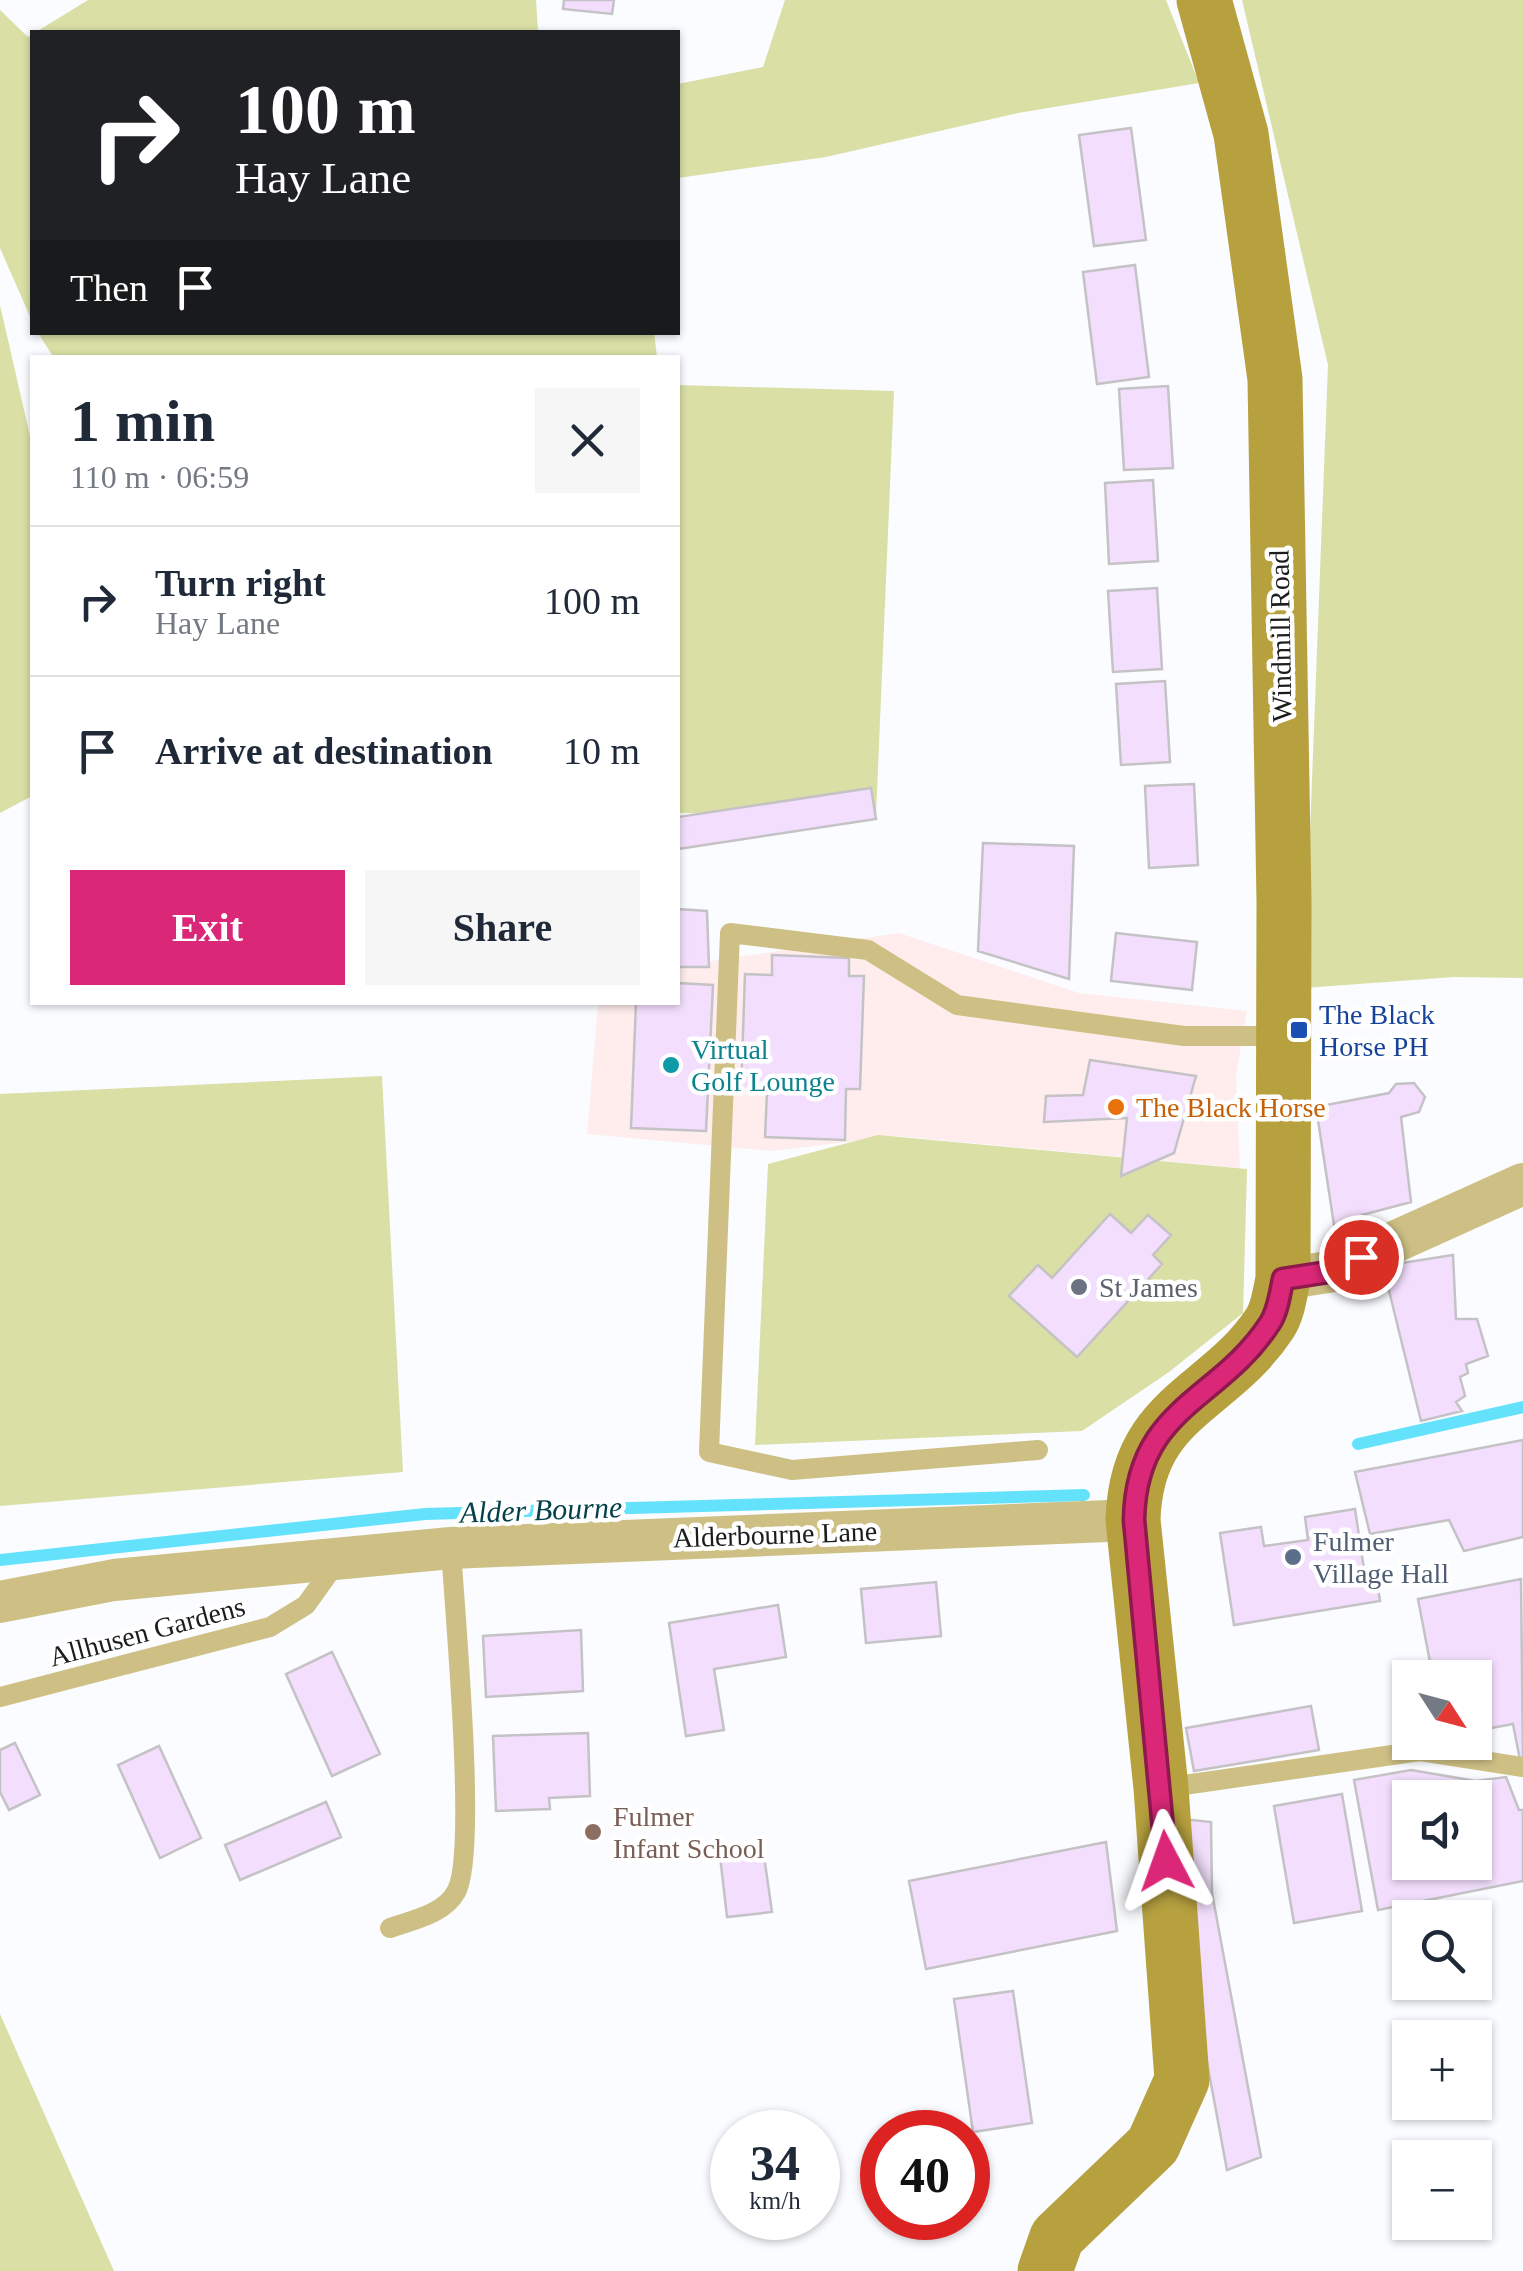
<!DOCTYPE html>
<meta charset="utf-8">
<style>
:root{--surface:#fff;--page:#f6f6f7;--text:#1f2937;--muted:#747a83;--line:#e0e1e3;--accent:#db2777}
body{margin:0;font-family:"Times New Roman",serif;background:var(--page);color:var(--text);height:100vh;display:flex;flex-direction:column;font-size:38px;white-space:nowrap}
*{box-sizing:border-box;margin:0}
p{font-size:32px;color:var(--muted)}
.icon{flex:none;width:55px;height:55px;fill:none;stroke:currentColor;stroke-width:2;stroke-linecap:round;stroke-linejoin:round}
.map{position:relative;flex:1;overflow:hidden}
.side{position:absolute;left:30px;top:355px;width:650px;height:650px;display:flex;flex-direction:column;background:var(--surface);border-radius:0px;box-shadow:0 2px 8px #0004}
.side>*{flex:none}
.guide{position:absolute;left:30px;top:30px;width:650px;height:305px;border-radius:0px;box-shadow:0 2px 8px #0004;background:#202124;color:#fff;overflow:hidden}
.needle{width:65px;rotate:126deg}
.fabs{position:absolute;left:1392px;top:1660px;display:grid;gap:20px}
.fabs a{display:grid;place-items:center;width:100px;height:100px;border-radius:0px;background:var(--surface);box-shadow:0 2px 8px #0004;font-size:50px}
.speed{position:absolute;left:710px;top:2110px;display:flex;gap:20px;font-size:50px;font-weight:700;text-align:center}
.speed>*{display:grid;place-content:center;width:130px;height:130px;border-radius:50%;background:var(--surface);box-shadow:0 2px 8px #0004;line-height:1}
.speed small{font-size:25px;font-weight:400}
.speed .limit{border:15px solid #d22;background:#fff;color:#111}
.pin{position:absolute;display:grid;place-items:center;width:85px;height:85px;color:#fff;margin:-42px;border:5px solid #fff;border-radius:50%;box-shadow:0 2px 10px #0007}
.me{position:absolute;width:110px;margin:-55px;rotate:356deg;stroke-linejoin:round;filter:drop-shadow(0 0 8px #0008)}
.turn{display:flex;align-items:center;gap:35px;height:210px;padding:0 40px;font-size:45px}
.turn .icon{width:130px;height:130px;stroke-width:2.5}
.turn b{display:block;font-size:70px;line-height:85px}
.then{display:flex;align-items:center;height:95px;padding:0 40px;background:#0003;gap:20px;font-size:38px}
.round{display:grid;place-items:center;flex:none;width:105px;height:105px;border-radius:0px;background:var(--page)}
.headline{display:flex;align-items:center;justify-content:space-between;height:170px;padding:0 40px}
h1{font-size:60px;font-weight:700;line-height:75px}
.cta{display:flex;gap:20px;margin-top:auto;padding:20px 40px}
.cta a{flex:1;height:115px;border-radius:0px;background:var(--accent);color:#fff;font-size:40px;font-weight:700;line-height:115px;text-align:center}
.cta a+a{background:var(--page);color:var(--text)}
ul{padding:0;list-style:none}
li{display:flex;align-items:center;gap:30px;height:150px;padding:0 40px;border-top:2px solid var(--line)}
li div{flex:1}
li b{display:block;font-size:38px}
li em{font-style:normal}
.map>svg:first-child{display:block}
.commercial{fill:#feedec}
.green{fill:#d9dfa5}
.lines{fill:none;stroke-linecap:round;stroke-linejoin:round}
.stream{stroke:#65e2fb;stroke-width:12}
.building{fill:#f3dffd;stroke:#c5c2c6;stroke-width:2.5;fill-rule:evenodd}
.lane{stroke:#cec085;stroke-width:20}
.street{stroke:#cec085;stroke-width:42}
.secondary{stroke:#b7a13f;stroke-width:55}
.route-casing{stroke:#8e194d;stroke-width:25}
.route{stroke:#db2777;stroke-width:18}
.transit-dot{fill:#1a4fb4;stroke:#fff;stroke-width:4}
.culture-dot{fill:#0f9aa8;stroke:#fff;stroke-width:4}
.food-dot{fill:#e8710a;stroke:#fff;stroke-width:4}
.worship-dot{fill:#6b7280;stroke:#fff;stroke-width:4}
.service-dot{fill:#5c6f8a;stroke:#fff;stroke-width:4}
.education-dot{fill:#8d6e63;stroke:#fff;stroke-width:4}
.labels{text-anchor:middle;stroke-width:9;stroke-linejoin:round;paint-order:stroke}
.street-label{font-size:28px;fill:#1b1c1e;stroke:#fff}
.transit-label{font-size:28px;fill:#164399;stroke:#fff;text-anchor:start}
.culture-label{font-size:28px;fill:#0d838f;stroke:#fff;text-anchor:start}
.food-label{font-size:28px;fill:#c56008;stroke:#fff;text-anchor:start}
.worship-label{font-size:28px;fill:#5b616d;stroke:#fff;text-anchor:start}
.service-label{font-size:28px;fill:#4e5e75;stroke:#fff;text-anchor:start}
.education-label{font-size:28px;fill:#785e54;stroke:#fff;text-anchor:start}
.water-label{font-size:30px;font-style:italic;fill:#04414b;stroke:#fff}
</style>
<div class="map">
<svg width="1523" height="2271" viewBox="0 0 1523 2271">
<rect width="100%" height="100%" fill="#fafcff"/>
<path class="commercial" d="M899,933L1079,993L1247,1011L1236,1075L1240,1168L897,1136L772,1151L587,1134L598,1003L678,1002V966Z"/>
<path class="green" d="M88,0H536L538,32H36Z
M785,0H1166L1199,83L1018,113L826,157L678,178V84L763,67Z
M1242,0H1523V978L1454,977L1304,988L1328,365Z
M0,10L28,37L32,35V321L0,248Z
M0,305L32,445V796L0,813Z
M654,332L657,357L54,358L38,333Z
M678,385L894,391L876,815L678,813Z
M382,1076L403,1472L0,1506V1094Z
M878,1135L1247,1169L1243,1313L1169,1372L1082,1431L755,1445L768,1164Z
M0,2014L114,2271H0Z"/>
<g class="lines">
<path class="stream" d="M1358,1444L1523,1407
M0,1560L425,1514L1084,1495"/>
</g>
<path class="building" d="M564,0H614L612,14L563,9Z
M1131,128L1146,240L1094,246L1079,135Z
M1135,265L1149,377L1097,384L1083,272Z
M1168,386L1173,468L1124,470L1119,389Z
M1153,480L1158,561L1109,564L1105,483Z
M1157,588L1162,669L1113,672L1108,591Z
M1165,681L1170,762L1121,765L1116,684Z
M1194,784L1198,865L1149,868L1145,786Z
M871,788L876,819L678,849V817Z
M983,843L1074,846L1069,979L978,951Z
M678,909L707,911L709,967H678Z
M1116,933L1197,942L1192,990L1111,981Z
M772,955L849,958V976H864L860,1089H846L845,1140L765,1137L767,1092L741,1091L745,974L772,975Z
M678,983L713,985L706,1131L631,1128L636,1002H678Z
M1090,1060L1196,1076L1174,1153L1121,1176L1127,1118L1044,1122L1046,1096L1083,1095Z
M1414,1083L1425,1097L1419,1112L1401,1117L1411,1202L1362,1215L1361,1226L1336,1238L1316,1107L1389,1093L1396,1084Z
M1110,1214L1131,1233L1148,1215L1171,1235L1153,1255L1162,1264L1077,1357L1009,1296L1038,1265L1052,1278Z
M1453,1255L1456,1319H1477L1488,1356L1466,1364L1468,1373L1460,1377L1465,1396L1456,1402L1462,1411L1421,1421L1383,1266Z
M1523,1440V1537L1464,1551L1449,1520L1370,1534L1355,1472Z
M1355,1509L1364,1569L1375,1568L1380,1601L1234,1625L1220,1533L1261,1527L1264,1546L1308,1540L1305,1517Z
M1521,1579L1523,1759L1520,1760L1513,1724L1475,1731V1678H1433L1418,1599Z
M936,1582L941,1636L866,1643L861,1589Z
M778,1605L786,1657L714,1669L724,1730L686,1736L669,1623Z
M581,1630L583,1691L486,1697L483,1636Z
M332,1652L380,1754L332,1776L286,1674Z
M1311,1706L1319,1750L1194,1771L1186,1728Z
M588,1733L590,1796L549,1798L550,1809L496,1811L493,1736Z
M15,1743L40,1795L9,1810L0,1792V1750Z
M159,1746L201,1838L160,1858L118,1765Z
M1411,1770L1476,1781L1506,1777L1519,1810H1523V1881L1378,1910L1354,1780ZM1410,1798H1475V1862H1410Z
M1342,1794L1362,1911L1294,1923L1274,1806Z
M326,1802L341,1837L240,1880L225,1845Z
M1174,1818L1211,1822L1212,1893L1261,2157L1227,2170L1187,1954Z
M762,1842L772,1912L727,1917L719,1847Z
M1106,1842L1117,1931L926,1969L909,1881Z
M1013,1991L1032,2123L973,2132L954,1999Z"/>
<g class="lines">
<path class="lane" d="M1038,1450L792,1470L709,1452L730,933L868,950L957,1005L1184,1036H1282
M0,1697L270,1627L306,1605L336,1563
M1163,1788L1420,1751L1523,1767
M390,1928C413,1920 444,1914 456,1892C478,1856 454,1605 451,1548"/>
<path class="street" d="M1283,1279L1328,1272L1523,1184
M0,1602L114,1580L451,1548L1133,1520"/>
<path class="secondary" d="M1045,2271L1057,2237L1153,2145L1182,2080L1161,1788L1133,1520C1136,1406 1219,1401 1270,1323C1278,1311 1280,1293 1283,1279L1284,902L1275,379L1241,134L1204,0"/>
</g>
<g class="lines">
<g class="route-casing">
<path id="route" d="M1166,1861L1134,1520C1136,1406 1219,1402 1270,1323C1278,1311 1280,1293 1283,1279L1328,1272L1361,1257"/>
</g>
<use href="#route" class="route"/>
</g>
<rect class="transit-dot" x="1289" y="1020" width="20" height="20" rx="5"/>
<circle class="culture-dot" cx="671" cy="1065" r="10"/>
<circle class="food-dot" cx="1116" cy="1107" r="10"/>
<circle class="worship-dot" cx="1079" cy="1287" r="10"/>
<circle class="service-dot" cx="1293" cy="1557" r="10"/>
<circle class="education-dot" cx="593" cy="1832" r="10"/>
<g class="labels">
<g class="street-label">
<text transform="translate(1280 636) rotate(-91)" y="10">Windmill Road</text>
<text transform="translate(775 1534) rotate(-2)" y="10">Alderbourne Lane</text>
<text transform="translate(147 1631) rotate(-15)" y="10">Allhusen Gardens</text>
</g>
<g class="transit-label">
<text x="1319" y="1024">The Black<tspan x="1319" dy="32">Horse PH</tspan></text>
</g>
<g class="culture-label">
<text x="691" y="1059">Virtual<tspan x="691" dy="32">Golf Lounge</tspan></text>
</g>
<g class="food-label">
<text x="1136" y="1117">The Black Horse</text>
</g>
<g class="worship-label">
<text x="1099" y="1297">St James</text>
</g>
<g class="service-label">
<text x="1313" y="1551">Fulmer<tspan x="1313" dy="32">Village Hall</tspan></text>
</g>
<g class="education-label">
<text x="613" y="1826">Fulmer<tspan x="613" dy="32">Infant School</tspan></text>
</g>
<g class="water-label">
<text transform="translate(541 1510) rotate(-2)" y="10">Alder Bourne</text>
</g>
</g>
</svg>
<div class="fabs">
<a><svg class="needle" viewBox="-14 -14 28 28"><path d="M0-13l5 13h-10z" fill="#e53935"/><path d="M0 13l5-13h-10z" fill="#747a83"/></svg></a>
<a><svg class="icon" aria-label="sound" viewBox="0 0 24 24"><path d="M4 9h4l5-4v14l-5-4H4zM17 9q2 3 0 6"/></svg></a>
<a><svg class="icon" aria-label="search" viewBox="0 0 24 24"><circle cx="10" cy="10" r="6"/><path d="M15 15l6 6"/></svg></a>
<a>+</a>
<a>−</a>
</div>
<div class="speed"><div>34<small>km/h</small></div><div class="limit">40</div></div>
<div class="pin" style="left:1361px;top:1257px;background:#d93025"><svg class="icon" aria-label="arrive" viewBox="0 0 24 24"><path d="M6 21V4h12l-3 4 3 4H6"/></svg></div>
<svg class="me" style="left:1166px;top:1861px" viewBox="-20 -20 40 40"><path d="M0-17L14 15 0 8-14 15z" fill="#db2777" stroke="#fff" stroke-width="4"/></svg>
<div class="guide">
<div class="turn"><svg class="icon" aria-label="right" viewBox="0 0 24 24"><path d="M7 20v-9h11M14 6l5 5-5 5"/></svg><div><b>100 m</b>Hay Lane</div></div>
<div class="then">Then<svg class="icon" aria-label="arrive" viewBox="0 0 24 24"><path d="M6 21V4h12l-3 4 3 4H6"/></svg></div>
</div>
<section class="side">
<div class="headline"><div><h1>1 min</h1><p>110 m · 06:59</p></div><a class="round"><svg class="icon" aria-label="close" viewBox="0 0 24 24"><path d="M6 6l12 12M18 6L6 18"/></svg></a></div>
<ul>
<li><svg class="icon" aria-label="right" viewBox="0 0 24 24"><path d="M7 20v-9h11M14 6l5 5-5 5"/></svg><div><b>Turn right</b><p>Hay Lane</p></div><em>100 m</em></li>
<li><svg class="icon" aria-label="arrive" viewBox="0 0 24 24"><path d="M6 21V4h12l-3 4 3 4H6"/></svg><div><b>Arrive at destination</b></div><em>10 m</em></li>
</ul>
<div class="cta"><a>Exit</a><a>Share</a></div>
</section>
</div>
